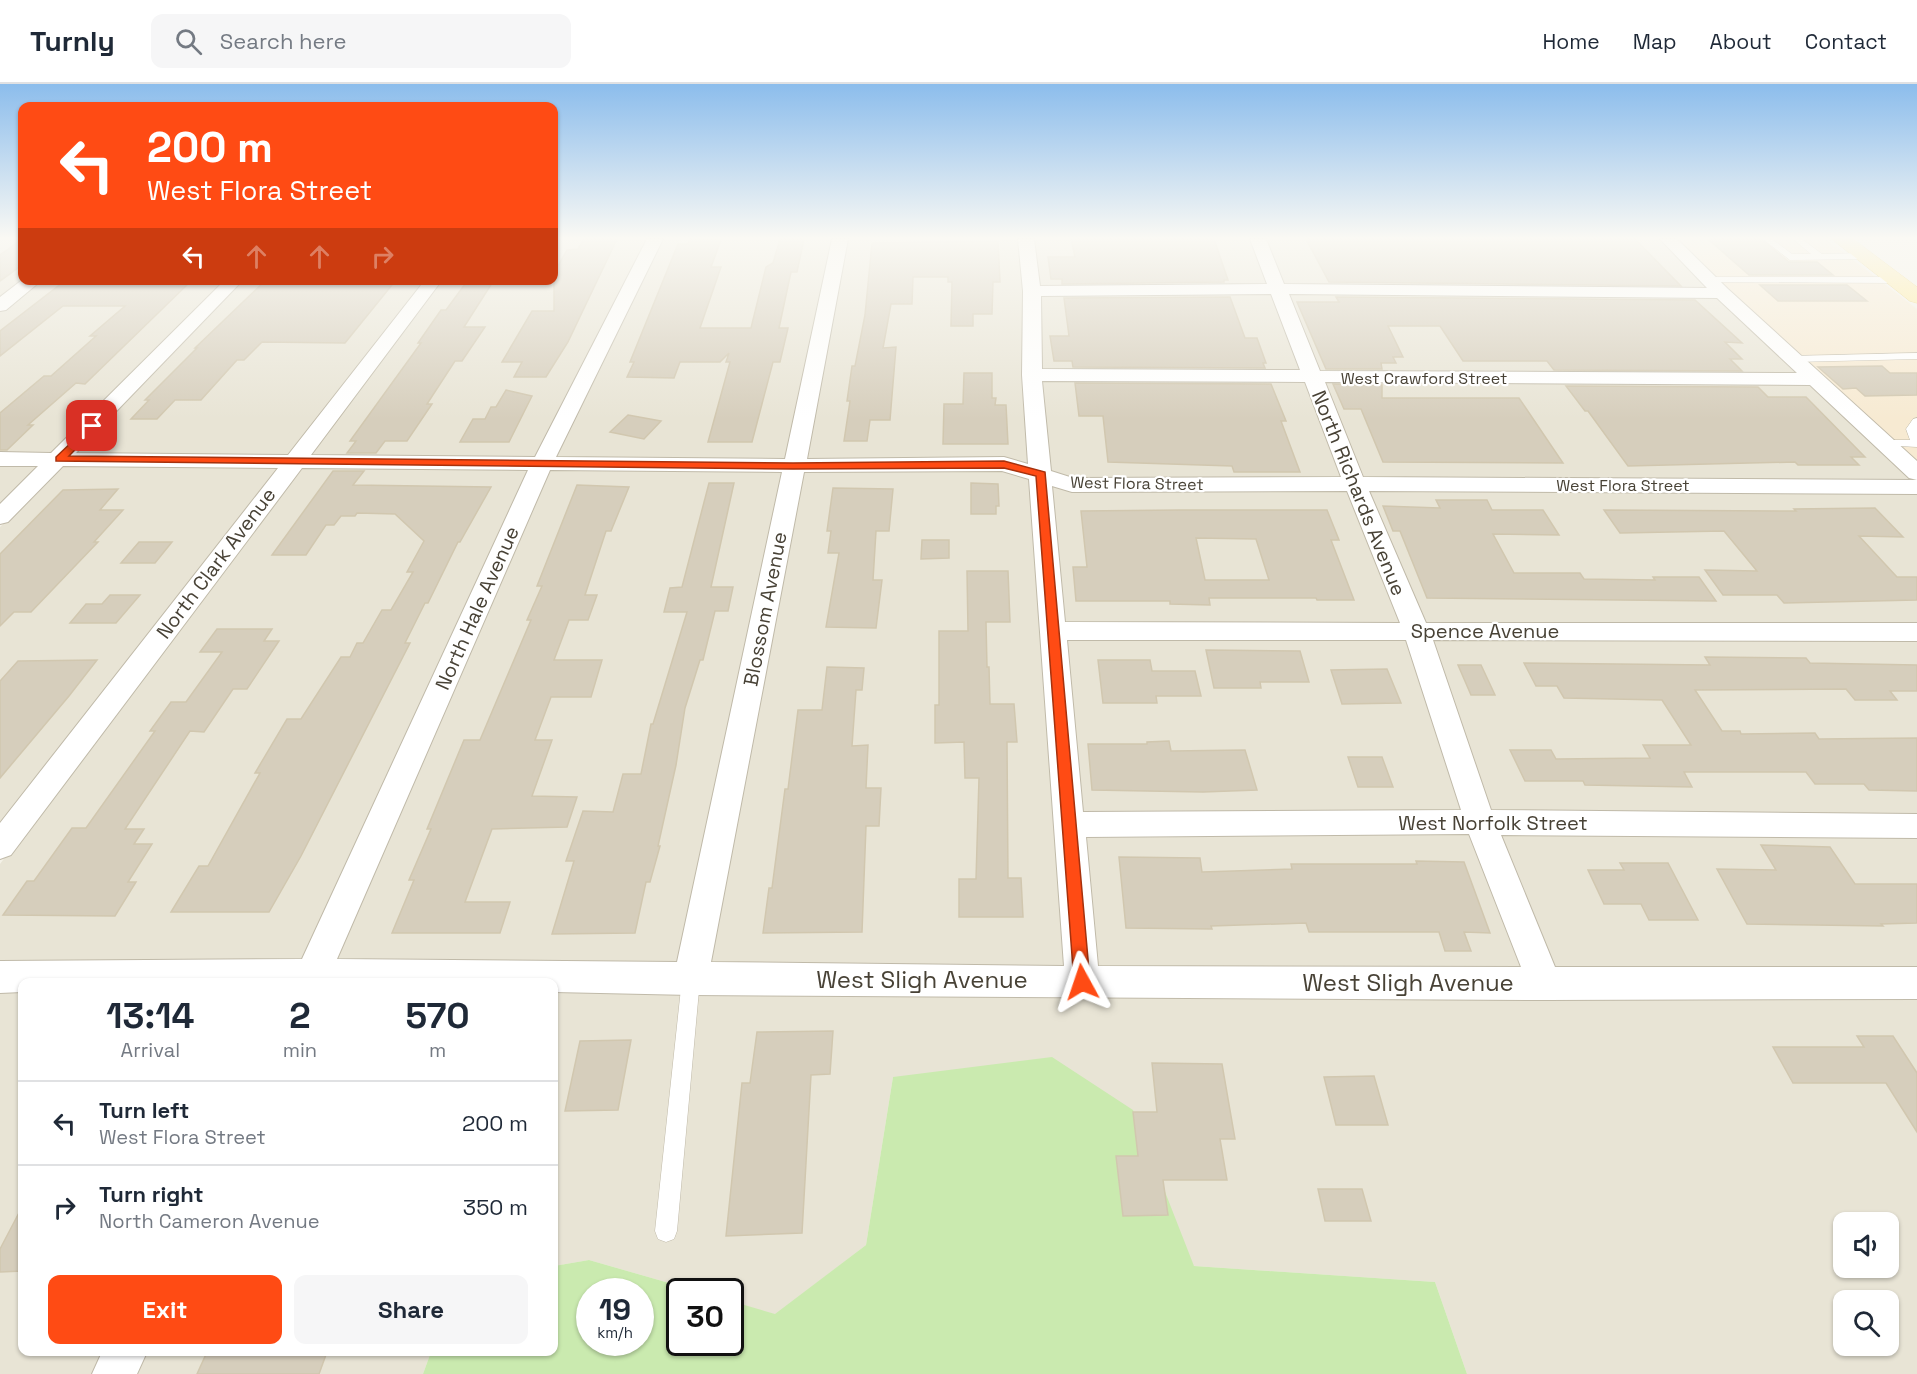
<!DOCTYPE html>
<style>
:root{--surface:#fff;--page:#f6f6f7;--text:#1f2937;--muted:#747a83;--line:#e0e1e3;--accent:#ff4b14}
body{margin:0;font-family:"Space Grotesk",sans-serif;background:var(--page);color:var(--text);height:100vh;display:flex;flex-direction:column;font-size:22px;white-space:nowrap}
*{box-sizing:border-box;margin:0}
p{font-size:20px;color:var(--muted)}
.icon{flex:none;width:33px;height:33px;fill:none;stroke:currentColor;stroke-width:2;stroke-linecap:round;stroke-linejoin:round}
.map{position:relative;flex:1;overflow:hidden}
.sheet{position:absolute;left:18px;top:894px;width:540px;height:378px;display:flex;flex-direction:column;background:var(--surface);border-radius:12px;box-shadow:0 2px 4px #0004}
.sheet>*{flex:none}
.top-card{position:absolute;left:18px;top:18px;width:540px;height:183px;border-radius:12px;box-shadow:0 2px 4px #0004;background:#ff4b14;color:#fff;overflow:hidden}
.tools{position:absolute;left:1833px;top:1128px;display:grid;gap:12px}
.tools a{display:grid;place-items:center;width:66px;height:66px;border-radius:12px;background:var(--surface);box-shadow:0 2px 4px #0004;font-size:30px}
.speed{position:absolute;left:576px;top:1194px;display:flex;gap:12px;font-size:30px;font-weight:700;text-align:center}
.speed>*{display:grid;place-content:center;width:78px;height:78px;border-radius:50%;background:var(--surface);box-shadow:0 2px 4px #0004;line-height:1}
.speed small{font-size:15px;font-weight:400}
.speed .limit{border:3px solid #111;border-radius:9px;background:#fff;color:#111}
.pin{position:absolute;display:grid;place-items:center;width:51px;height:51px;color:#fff;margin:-26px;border-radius:12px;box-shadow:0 3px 9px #0006}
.me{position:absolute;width:66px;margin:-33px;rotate:355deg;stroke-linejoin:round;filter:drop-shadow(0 0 4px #0008)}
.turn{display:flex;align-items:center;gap:21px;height:126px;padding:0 30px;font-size:27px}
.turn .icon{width:78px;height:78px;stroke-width:2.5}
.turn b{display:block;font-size:42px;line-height:51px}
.lanes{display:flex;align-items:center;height:57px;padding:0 30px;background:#0003;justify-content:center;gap:30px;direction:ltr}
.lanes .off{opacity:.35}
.eta{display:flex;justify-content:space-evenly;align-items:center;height:102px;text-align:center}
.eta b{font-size:36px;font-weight:700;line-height:42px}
.button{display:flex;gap:12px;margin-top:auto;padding:12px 30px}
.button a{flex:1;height:69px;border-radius:12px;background:var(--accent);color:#fff;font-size:24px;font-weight:700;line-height:69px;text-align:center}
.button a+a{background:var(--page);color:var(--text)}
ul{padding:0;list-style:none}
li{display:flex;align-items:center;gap:18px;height:84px;padding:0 30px;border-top:2px solid var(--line)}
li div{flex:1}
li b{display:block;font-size:22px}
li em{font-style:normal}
header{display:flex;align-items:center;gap:36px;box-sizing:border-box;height:84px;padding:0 30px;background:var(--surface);border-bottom:2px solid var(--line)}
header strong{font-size:28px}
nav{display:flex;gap:33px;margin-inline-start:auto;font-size:21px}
.search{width:420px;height:54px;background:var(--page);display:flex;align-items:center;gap:15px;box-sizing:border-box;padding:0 21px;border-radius:12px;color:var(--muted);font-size:22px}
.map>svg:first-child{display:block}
.residential{fill:#e8e4d5;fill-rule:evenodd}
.commercial{fill:#f7ead2}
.green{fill:#caeaaf;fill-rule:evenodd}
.building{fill:#d6cebc;stroke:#d1c7af;stroke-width:1.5;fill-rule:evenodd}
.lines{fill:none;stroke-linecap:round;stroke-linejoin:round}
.lane-casing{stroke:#c0baa9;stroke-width:1}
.street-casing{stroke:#c0baa9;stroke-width:2}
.primary-casing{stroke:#e8cb62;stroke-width:1}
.lane{fill:#fff;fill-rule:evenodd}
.street{fill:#fff;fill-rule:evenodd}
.primary{fill:#ffea96;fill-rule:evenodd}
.route{fill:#ff4b14;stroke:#a6310d;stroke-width:1.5}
.labels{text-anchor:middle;stroke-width:4.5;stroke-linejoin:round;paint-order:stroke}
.far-street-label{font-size:16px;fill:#484236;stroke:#fff}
.street-label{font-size:20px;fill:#484236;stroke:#fff}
.near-street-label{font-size:24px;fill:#484236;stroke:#fff}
</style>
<header>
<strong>Turnly</strong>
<div class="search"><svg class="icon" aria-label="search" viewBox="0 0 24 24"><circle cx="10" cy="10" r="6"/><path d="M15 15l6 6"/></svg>Search here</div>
<nav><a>Home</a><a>Map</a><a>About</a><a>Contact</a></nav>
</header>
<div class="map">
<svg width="1917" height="1290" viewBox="0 0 1917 1290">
<rect width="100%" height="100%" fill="#f4f1e7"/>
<path class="residential" d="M0,155H22V196L0,216Z
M554,155H647L536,374L308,371L442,197L554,196Z
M662,155H833L785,376L555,374Z
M848,155H1019L1024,206L1030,381L804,376Z
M1033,155H1251L1268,201L1039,203Z
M1265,155H1661L1711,205L1284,201Z
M42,197H227L56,369H0V228Z
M243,197H426L289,371L75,369Z
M1272,209L1301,289L1041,287L1039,211Z
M1287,209L1719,213L1802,290L1319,289Z
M1042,297L1305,299L1342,393L1074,394L1050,387Z
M1323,299L1812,300L1916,397L1362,393Z
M0,381H44L0,423Z
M63,381L279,383L0,744V443Z
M299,384L529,386L306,874L0,878V780Z
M549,386L782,388L679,879L336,874Z
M1003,387L1032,395L1065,882L709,879L802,388Z
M1052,401L1347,406L1401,538H1064Z
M1367,406L1917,410V539L1423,538Z
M1407,555L1462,726L1081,729L1066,556Z
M1431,555L1917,557V730L1490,726Z
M1471,750L1523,884L1096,882L1083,754Z
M1499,750L1917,754V883L1554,884Z
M554,908L1068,914L1917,915V1290H1467L1435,1198L1194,1182L893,993L866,1161L775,1231L731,1217L730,1208L697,1207L589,1176L554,1182ZM1844,1138H1888V1184H1844ZM1844,1216H1888V1262H1844Z
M0,909H22V1268H106L95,1290H0Z
M145,1268H431L423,1290H134Z"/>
<path class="commercial" d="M1676,155H1826L1917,225V380L1730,209Z"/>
<path class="green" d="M1052,973L1133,1026L1194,1182L1435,1198L1467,1290H423L431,1268H554V1182L589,1176L697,1207L680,1208V1258H730L731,1217L775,1230L866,1161L893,993ZM590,1208H640V1258H590Z"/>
<path class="building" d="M22,155V181L0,197V171Z
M584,155H617L568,258L546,293H514L522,278H502L532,227H554V189L567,166L578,165Z
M690,155L721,156L711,183H721L700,244H751L766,183L773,179L780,155H804L797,188H791L779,244H788L780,278H773L752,358H708L730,278H726L729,269L720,278H680L674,294L627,293L634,278H630L678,160H688Z
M1071,155H1214L1228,196H1224V198L1062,200V195H1051L1048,173H1075Z
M1306,155H1635L1681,202L1329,198Z
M1708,155H1761L1789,178H1817L1833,191H1749Z
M998,157L1000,198H993L992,230H973V242H951L952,198H948V193H913L912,220H891L883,264L896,263L890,336H870L867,357H844L850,317H847L852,282H855L865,231L872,159Z
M66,196H192L85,300L76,299L28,341H33L7,366H0V329L44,292H51L96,252H90L125,222H63L0,272V247Z
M266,196H396L345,259L262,258L244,276H237L201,316H175L157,335H131L149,316H145L197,264H195Z
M468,196H494L464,243H485L462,277H455L427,320H432L407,357H385L376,369H347L356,357H350L421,259H418L441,226H446Z
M1760,201H1847L1867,217H1778Z
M1230,213L1245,254H1257L1266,279H1263L1265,284L1073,283L1072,277H1054L1050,252H1069L1064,214Z
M1336,213L1695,216L1742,259L1725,258L1742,275H1730L1742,287L1554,286L1547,277H1463L1440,242H1388L1403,273H1393L1396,279H1381L1382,285H1326L1297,218H1339Z
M1882,282L1890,289H1917V311L1865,312L1856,304L1843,305L1818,283Z
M964,289H992V314H996L995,321H1006L1008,360H943L944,320H963Z
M1075,299L1271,300L1286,337H1281L1300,388H1234L1232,382L1108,378L1103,332H1079Z
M1333,300L1382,301V314H1519L1563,379L1383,378L1361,325H1344Z
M1566,302L1758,303L1768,313H1806L1865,373H1851L1859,381H1798L1795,378L1628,382L1588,327H1585Z
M506,306L532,312L509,358H460L473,335H485L491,323H496Z
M628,331L661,337L644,355L610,348Z
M333,387H364L353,401L491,403L460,458H458L428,519H425L405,559H410L301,772L269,828H171L199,782H208L260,689H255L287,635H301L341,573H350L357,559H363L382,526H391L413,488H407L424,457L395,430L357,429L355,432H341L334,441H326L306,471H272Z
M709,399H734L711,503H733L728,527H715L703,576H700L685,624L676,681L658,762H660L650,798H646L635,849L552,850L574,777H566L583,727L613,728L623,690H641L651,640H653L687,528H664L670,504L682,503Z
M971,399L998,400L999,422H996V430H971Z
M577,401L629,403L611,447H606L585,511H597L588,536H569L554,576H602L591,613H551L535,656H552L532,712L577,713L567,743L492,745L465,818H510L500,849H392L414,796H409L431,745H427L464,656H480L531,536H527L542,502H537Z
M833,404L893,405L889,447H876L873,496H882L876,544L826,543L839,469H828L831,447H827Z
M118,405L100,426H123L94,458H98L31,528H14L0,542V470L63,406Z
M1436,416H1487L1492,426H1543L1559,451L1493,450L1514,489H1580L1584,495L1655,496L1653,493H1699L1716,517L1427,514L1400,447H1393L1383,422L1440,424Z
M1875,424L1903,453L1859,452L1897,493H1917V516L1784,519L1777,511H1723L1705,486L1757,487L1724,447L1620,449L1604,426L1796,427L1794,425Z
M1180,426H1327L1339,456H1331L1354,516H1317L1316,514H1209L1210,521L1170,520V517H1076L1073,483H1087L1081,427ZM1196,454L1256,455L1269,496H1205Z
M922,456H949V474L921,475Z
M139,458H172L155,479H121Z
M967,487H1008L1010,538H986L987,583H989L990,620H1014L1017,658H1007L1008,794H1021L1023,833H959V795H976L979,694H965L964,658L935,659V621H939V547H968Z
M110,511H140L116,539H70L86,520H102Z
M217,545H272L264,557H279L247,605H233L204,648L190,647L125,745H144L134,760H152L128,798H136L115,832L3,831L27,797H34L72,744H86L155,647H150L171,618H186L222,568H200Z
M1206,566L1300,567L1309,598H1260L1261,604H1214Z
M1705,573L1806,574L1810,579L1917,581V607H1890L1897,616H1855L1846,605L1695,606L1722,647H1740L1741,650L1815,649L1819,655L1917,654V707L1869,706L1864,700H1815L1806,688H1684L1692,703L1585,701L1583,697H1525L1510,666H1551L1556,675L1650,674L1643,661H1691L1662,616L1564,614L1557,602H1536L1524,579L1710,581Z
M97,576L69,612L0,694V597L18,577Z
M1098,576H1150L1152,587H1195L1201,612H1156L1157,619H1103Z
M1458,581H1481L1495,611H1471Z
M827,583L864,584L862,606H856L852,662L868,661L866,704H881L879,742H866L862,848L763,849L769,804H772L785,705H788L798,626H822Z
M1387,585L1401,619L1342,620L1331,586Z
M1169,657L1171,667L1245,666L1257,706L1203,708L1092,706L1088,660H1147V658Z
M1348,673H1382L1393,703H1358Z
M1761,761L1830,763L1855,800H1917V839L1881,840L1883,842L1747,840L1717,785L1776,786Z
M1119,773L1200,774L1202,788L1292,785L1291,780H1417L1416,777L1464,778L1490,849L1464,848L1471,867H1445L1439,848H1309L1306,839L1211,842L1212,845L1126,844Z
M1620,779H1668L1698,836H1649L1641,820H1604L1588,786H1624Z
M833,947L830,990L811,991L802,1149L726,1152L742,999H750L757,948Z
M1857,952H1893L1917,989V1048L1886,999H1793L1773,963H1864Z
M631,956L618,1026L565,1027L580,957Z
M1152,979L1222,980L1235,1055H1220L1227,1096H1163L1168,1131L1123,1132L1116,1072H1138L1133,1028H1157Z
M1374,992L1388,1041H1336L1324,993Z
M1318,1105H1362L1371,1137H1325Z
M22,1123V1187L0,1188V1165Z
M207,1268H327L319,1290H197Z"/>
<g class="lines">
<g class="lane-casing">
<path id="lane" d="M1763,155H1772L1792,170H1811L1793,155H1802L1822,170L1864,169L1868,172L1864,175L1790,176Z
M1706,193H1895L1900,196L1895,199L1709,198L1706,197Z
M1917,269V275L1794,278L1789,275L1794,272Z
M1917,334V363L1881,361L1879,359L1885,356H1910L1906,345L1913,335Z
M691,887L697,889L700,895L677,1147L674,1155L666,1158L658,1155L655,1147L682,895L685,889Z"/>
</g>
<g class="street-casing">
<path id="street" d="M647,155H663L556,373L785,375L832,155H848L807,375L1004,373L1028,380L1022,291L1023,207L1018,155H1034L1040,202L1267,200L1250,155H1266L1284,200L1707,204L1660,155H1677L1728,205L1917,377V396L1909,394L1810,301L1325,298L1363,393L1917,396V410L1369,407L1426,539H1917V557L1433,556L1491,726L1917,730V754L1501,751L1555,883H1917V915L1545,916L691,911L554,908V898H22V908L0,909V877L302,875L528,386L302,384L11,771L0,775V739L278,384L63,382L8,438L0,440V420L38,382H0V368L51,369L225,196H243L76,369L288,371L425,196H442L311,371L535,373ZM1271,210L1300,286L1042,285L1041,212ZM1289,210L1717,214L1797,289L1320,287ZM1042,297L1305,298L1341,393L1073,394L1051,387ZM550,386L782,388L677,878L337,875ZM1002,387L1029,395L1064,882L711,878L804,388ZM1052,402L1072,408L1347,407L1400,539L1065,538ZM1067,556H1406L1461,726L1083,728ZM1469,750L1521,883L1098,882L1086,753Z
M22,196H42L6,226L0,227V213Z
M102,1268H147L137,1290H92Z"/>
</g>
<g class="primary-casing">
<path id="primary" d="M1832,155H1853L1917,203V219L1910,217Z"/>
</g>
<use href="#lane" class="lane"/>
<use href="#street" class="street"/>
<use href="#primary" class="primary"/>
</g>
<linearGradient id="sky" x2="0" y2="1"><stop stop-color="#8cbdec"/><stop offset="0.46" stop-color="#faf9f4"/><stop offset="1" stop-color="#faf9f4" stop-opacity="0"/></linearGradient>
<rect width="1917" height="335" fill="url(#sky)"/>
<path class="route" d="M92,339L97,342L95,345L69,372L793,379L1004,377L1045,388L1090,898L1088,903L1082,905L1076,903L1074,898L1036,392L1004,384L793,385L56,377V373Z"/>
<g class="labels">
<g class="far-street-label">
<text x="1424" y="300">West Crawford Street</text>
<text transform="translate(1137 399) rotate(1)" y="6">West Flora Street</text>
<text x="1623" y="407">West Flora Street</text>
</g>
<g class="street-label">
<text transform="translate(1359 409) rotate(68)" y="7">North Richards Avenue</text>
<text transform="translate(216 479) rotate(-53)" y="7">North Clark Avenue</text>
<text transform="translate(477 524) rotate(-66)" y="7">North Hale Avenue</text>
<text transform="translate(765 525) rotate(-79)" y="7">Blossom Avenue</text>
<text x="1485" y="554">Spence Avenue</text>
<text x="1493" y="746">West Norfolk Street</text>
</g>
<g class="near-street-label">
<text x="922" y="904">West Sligh Avenue</text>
<text x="1408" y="907">West Sligh Avenue</text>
</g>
</g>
</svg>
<div class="tools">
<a><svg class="icon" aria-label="sound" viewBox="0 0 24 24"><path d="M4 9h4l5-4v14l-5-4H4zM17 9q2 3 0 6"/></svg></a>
<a><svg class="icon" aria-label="search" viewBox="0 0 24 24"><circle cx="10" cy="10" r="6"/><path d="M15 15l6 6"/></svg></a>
</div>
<div class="speed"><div>19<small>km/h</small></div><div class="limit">30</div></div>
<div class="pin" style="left:92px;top:342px;background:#d93025"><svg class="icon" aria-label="arrive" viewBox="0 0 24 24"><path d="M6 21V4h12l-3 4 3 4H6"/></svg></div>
<svg class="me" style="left:1082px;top:898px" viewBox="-20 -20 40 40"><path d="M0-17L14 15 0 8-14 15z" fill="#ff4b14" stroke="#fff" stroke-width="4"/></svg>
<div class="top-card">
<div class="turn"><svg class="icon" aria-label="left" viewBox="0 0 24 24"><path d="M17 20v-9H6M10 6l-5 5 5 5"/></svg><div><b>200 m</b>West Flora Street</div></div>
<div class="lanes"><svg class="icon" aria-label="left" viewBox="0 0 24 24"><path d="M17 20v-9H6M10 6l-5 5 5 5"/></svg><svg class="icon off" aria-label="ahead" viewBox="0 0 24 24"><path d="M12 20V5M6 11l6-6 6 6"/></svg><svg class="icon off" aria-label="ahead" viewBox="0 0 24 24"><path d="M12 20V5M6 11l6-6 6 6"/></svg><svg class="icon off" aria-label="right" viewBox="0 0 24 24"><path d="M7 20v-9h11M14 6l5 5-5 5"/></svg></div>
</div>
<section class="sheet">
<div class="eta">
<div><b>13:14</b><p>Arrival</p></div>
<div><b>2</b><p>min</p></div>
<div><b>570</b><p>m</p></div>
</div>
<ul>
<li><svg class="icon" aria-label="left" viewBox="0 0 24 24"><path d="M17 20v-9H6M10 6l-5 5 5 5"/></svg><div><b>Turn left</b><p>West Flora Street</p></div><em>200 m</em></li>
<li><svg class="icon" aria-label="right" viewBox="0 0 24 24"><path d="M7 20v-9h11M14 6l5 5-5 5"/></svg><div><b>Turn right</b><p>North Cameron Avenue</p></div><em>350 m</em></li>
</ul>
<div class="button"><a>Exit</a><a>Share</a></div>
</section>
</div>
